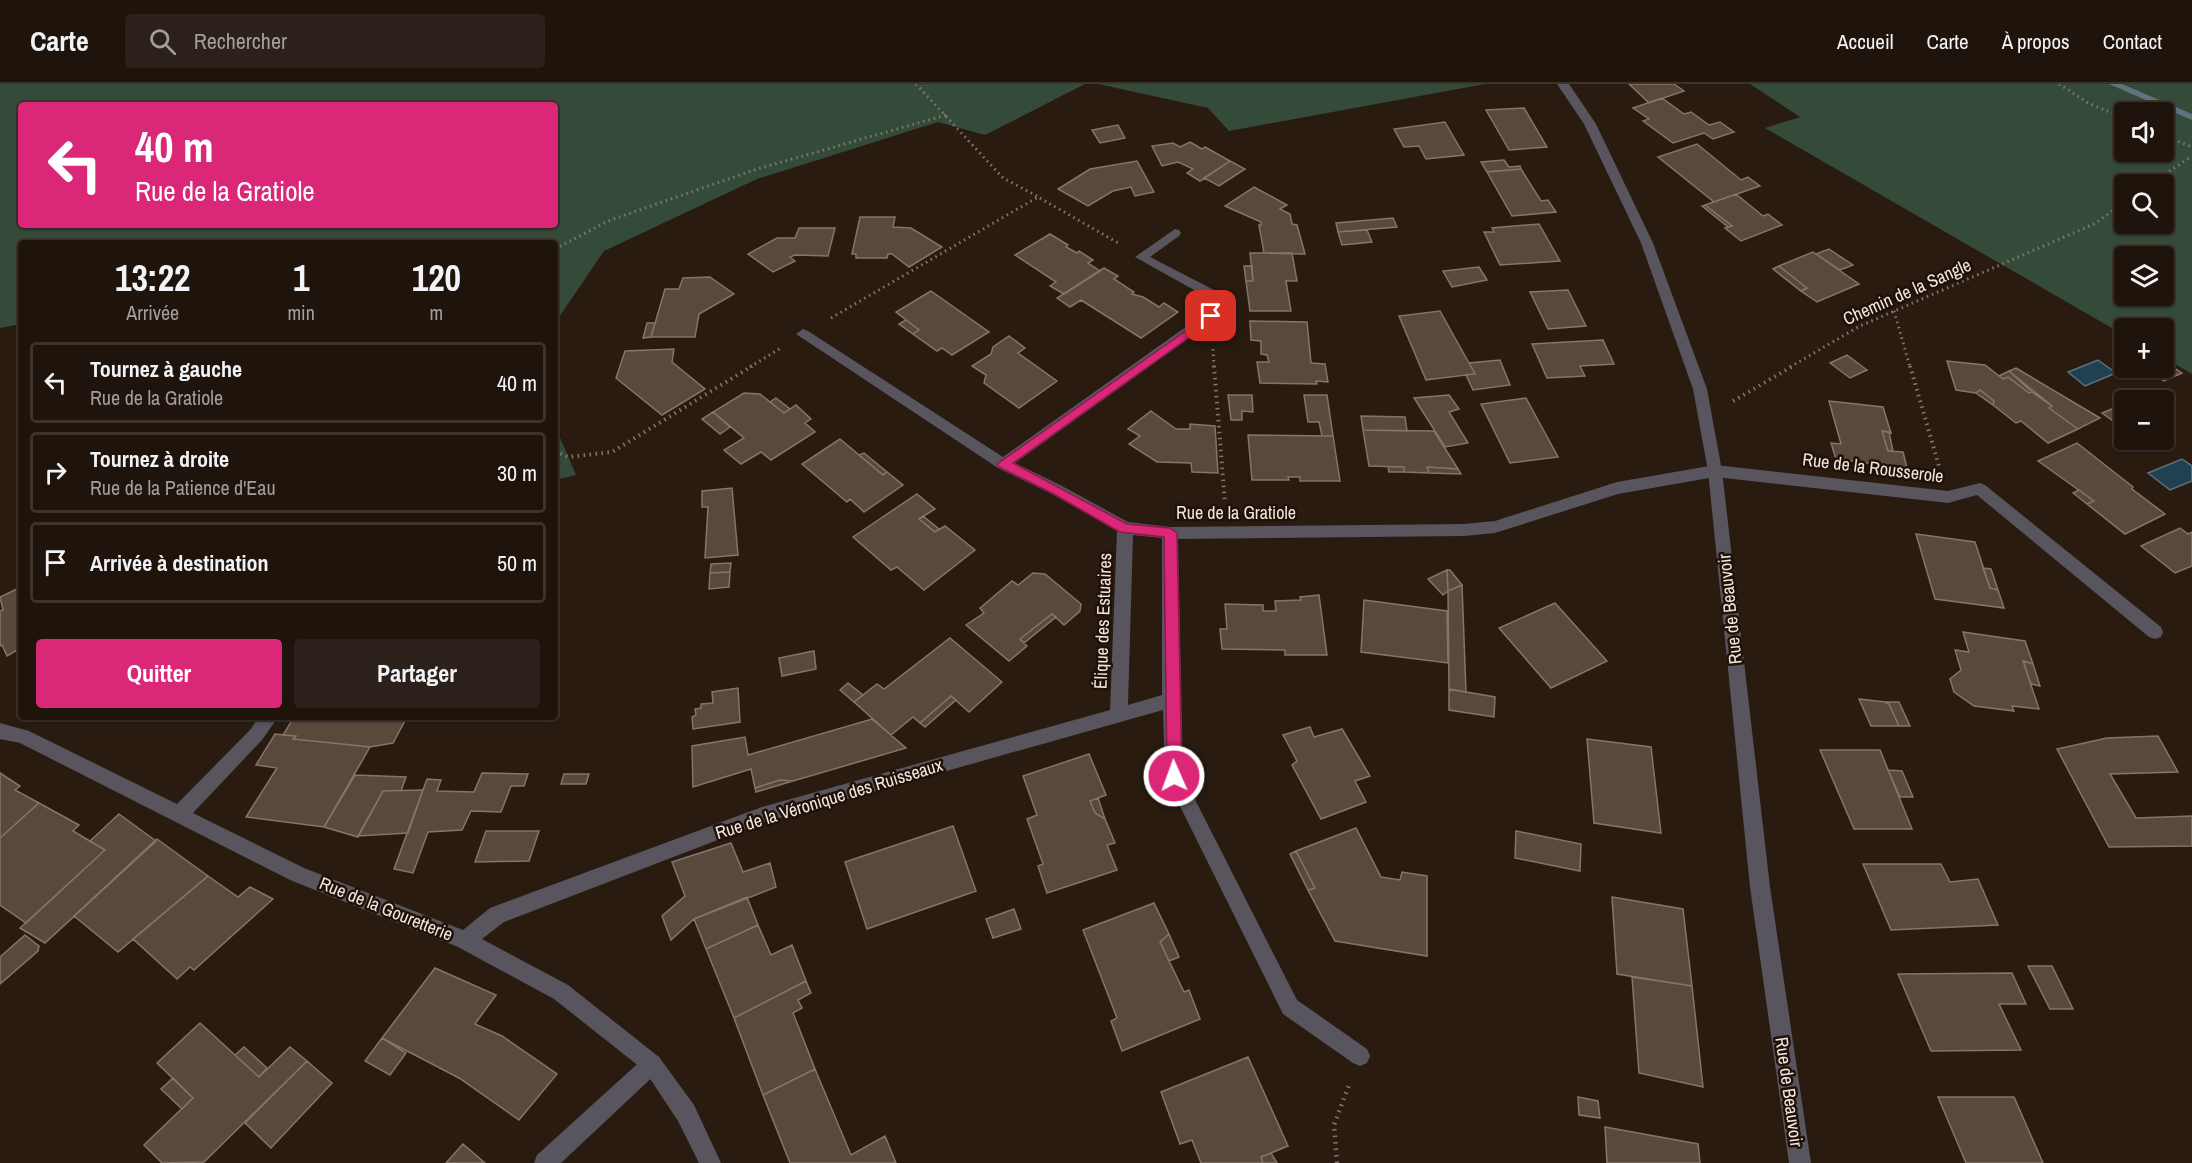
<!DOCTYPE html>
<html lang="fr">
<meta charset="utf-8">
<style>
:root{--surface:#1f140c;--page:#2c211a;--text:#f1f3f6;--muted:#a19e9d;--line:#3c332d;--accent:#db2777}
body{margin:0;font-family:"Archivo Narrow",sans-serif;background:var(--page);color:var(--text);height:100vh;display:flex;flex-direction:column;font-size:22px;white-space:nowrap}
*{box-sizing:border-box;margin:0}
p{font-size:20px;color:var(--muted)}
.icon{flex:none;width:33px;height:33px;fill:none;stroke:currentColor;stroke-width:2;stroke-linecap:round;stroke-linejoin:round}
.map{position:relative;flex:1;overflow:hidden}
.side{position:absolute;left:18px;top:156px;width:540px;height:480px;display:flex;flex-direction:column;background:var(--surface);border-radius:6px;box-shadow:0 2px 4px #0004,0 0 0 2px var(--line)}
.side>*{flex:none}
.banner{position:absolute;left:18px;top:18px;width:540px;height:126px;border-radius:6px;box-shadow:0 2px 4px #0004,0 0 0 2px var(--line);background:#db2777;color:#fff;overflow:hidden}
.fabs{position:absolute;left:2114px;top:18px;display:grid;gap:12px}
.fabs a{display:grid;place-items:center;width:60px;height:60px;border-radius:6px;background:var(--surface);box-shadow:0 2px 4px #0004,0 0 0 2px var(--line);font-size:30px}
.pin{position:absolute;display:grid;place-items:center;width:51px;height:51px;color:#fff;margin:-26px;border-radius:12px;box-shadow:0 3px 9px #0006}
.me{position:absolute;width:66px;margin:-33px;rotate:358deg;stroke-linejoin:round;filter:drop-shadow(0 0 4px #0008)}
.turn{display:flex;align-items:center;gap:21px;height:126px;padding:0 18px;font-size:27px}
.turn .icon{width:78px;height:78px;stroke-width:2.5}
.turn b{display:block;font-size:42px;line-height:51px}
.eta{display:flex;justify-content:space-evenly;align-items:center;height:102px;text-align:center}
.eta b{font-size:36px;font-weight:800;line-height:42px}
.button{display:flex;gap:12px;margin-top:auto;padding:12px 18px}
.button a{flex:1;height:69px;border-radius:6px;background:var(--accent);color:#fff;font-size:24px;font-weight:800;line-height:69px;text-align:center}
.button a+a{background:var(--page);color:var(--text)}
ul{padding:0;list-style:none}
li{display:flex;align-items:center;gap:18px;height:81px;margin:0 12px 9px;padding:0 6px;border:3px solid var(--line);border-radius:6px}
li div{flex:1}
li b{display:block;font-size:22px}
li em{font-style:normal}
header{display:flex;align-items:center;gap:36px;box-sizing:border-box;height:84px;padding:0 30px;background:var(--surface);border-bottom:2px solid var(--line)}
header strong{font-size:28px}
nav{display:flex;gap:33px;margin-inline-start:auto;font-size:21px}
.search{width:420px;height:54px;background:var(--page);display:flex;align-items:center;gap:15px;box-sizing:border-box;padding:0 21px;border-radius:6px;color:var(--muted);font-size:22px}
.map>svg:first-child{display:block}
.green{fill:#354b3a;fill-rule:evenodd}
.water{fill:#1f4152;stroke:#5e737d;stroke-width:1.5}
.lines{fill:none;stroke-linecap:round;stroke-linejoin:round}
.stream{fill:#5e737d;fill-rule:evenodd}
.building{fill:#59493d;stroke:#867467;stroke-width:1.5}
.path-far2{stroke:#84776e;stroke-width:3;stroke-dasharray:1.5 4;stroke-linecap:butt}
.path-far1{stroke:#84776e;stroke-width:4;stroke-dasharray:1.5 4.5;stroke-linecap:butt}
.path{stroke:#84776e;stroke-width:4.5;stroke-dasharray:1.5 5;stroke-linecap:butt}
.service{fill:#58555e;fill-rule:evenodd}
.minor{fill:#58555e;fill-rule:evenodd}
.tertiary{fill:#58555e;fill-rule:evenodd}
.route{fill:#db2777;stroke:#8e194d;stroke-width:1.5}
.labels{text-anchor:middle;stroke-width:5;stroke-linejoin:round;paint-order:stroke}
.street-label{font-size:18px;fill:#f2e7e0;stroke:#201108}
</style>
<header>
<strong>Carte</strong>
<div class="search"><svg class="icon" aria-label="search" viewBox="0 0 24 24"><circle cx="10" cy="10" r="6"/><path d="M15 15l6 6"/></svg>Rechercher</div>
<nav><a>Accueil</a><a>Carte</a><a>À propos</a><a>Contact</a></nav>
</header>
<div class="map">
<svg width="2192" height="1079" viewBox="0 0 2192 1079">
<rect width="100%" height="100%" fill="#291b10"/>
<path class="green" d="M0,0H1085L985,51L938,38L757,95L604,167L555,239V159H21V240L0,244ZM21,21H555V141H21Z
M1098,0H1485L1229,47L1208,24Z
M1750,0H2192V290L2163,273V244H2124V251L1765,44L1800,33ZM2163,28V68H2124V28ZM2163,100V140H2124V100ZM2163,172V212H2124V172Z
M555,342L576,391L555,396Z"/>
<path class="water" d="M2098,276L2116,289L2085,302L2068,288Z
M2182,375L2192,382V397L2170,406L2148,389Z"/>
<g class="lines">
<path class="stream" d="M2109,0H2122L2192,30V36Z"/>
</g>
<path class="building" d="M1629,0H1674L1684,7L1649,19Z
M1662,14L1684,30L1691,28L1709,41L1720,38L1734,48L1713,55L1704,49L1673,59L1643,37L1649,35L1633,24Z
M1524,24L1547,63L1509,66L1486,26Z
M1445,38L1464,71L1426,75L1419,62L1404,63L1394,45Z
M1118,41L1125,54L1100,59L1092,46Z
M1190,58L1202,65L1205,63L1230,77L1200,97L1187,89L1193,85L1178,78L1162,82L1152,62L1173,59L1180,63Z
M1697,60L1741,96L1748,93L1760,102L1714,118L1658,73Z
M1504,76L1509,83L1520,82L1521,85L1487,88L1481,78Z
M1137,77L1154,108L1135,112L1131,103L1113,107L1088,122L1058,105L1090,85Z
M1230,77L1245,85L1219,102L1204,94Z
M1521,85L1541,117L1548,116L1556,128L1512,132L1487,88Z
M1254,103L1287,121L1280,125L1290,130L1292,140L1297,141L1305,170L1264,169L1259,141H1261V138L1225,122Z
M1736,110L1763,132L1768,130L1782,141L1741,157L1725,144L1732,142L1705,121Z
M1705,121L1732,142L1728,143L1702,122Z
M860,133H895L893,143L911,144L942,163L909,183L892,170H888L887,174H856V170H852Z
M1393,134L1397,143L1338,148L1336,139Z
M1539,140L1560,177L1500,181L1484,148H1494L1492,144Z
M799,144H835L828,172L795,171L790,173L795,177L773,188L748,170L777,154H795Z
M1367,146L1372,158L1342,161L1338,148Z
M1050,150L1068,161L1066,163L1077,169L1079,167L1093,176L1088,179L1100,187L1064,210L1050,202L1056,198L1015,171Z
M1829,165L1853,181L1840,186L1816,170Z
M1813,168L1816,170L1859,200L1817,218L1801,207L1807,204L1779,182Z
M1250,169H1292L1297,197H1286L1291,227H1250L1246,197H1253Z
M1244,182H1252L1253,197H1246Z
M1779,182L1807,204L1801,207L1773,185Z
M1479,183L1487,196L1452,203L1443,187Z
M1104,184L1118,192L1114,195L1134,208L1132,210L1143,213L1159,223L1164,219L1178,228L1141,254L1081,216L1070,223L1057,214Z
M710,193L734,210L699,230L695,253H651L665,205H679L683,194Z
M1568,206L1586,242L1548,245L1530,208Z
M931,207L989,248L952,271L942,264L937,267L913,250L919,246L896,228Z
M1440,227L1469,279L1475,290L1426,296L1399,232Z
M906,236L919,246L913,250L899,240Z
M1250,237L1307,238L1311,279L1325,280L1328,298L1316,297L1317,300L1260,299L1257,278H1269L1267,271L1261,270V257L1251,256Z
M647,239H655L651,253L643,254Z
M1009,252L1025,264L1018,269L1057,297L1019,324L984,299L986,291L972,282L991,270L993,263Z
M1603,256L1614,280L1580,282L1585,292L1547,294L1532,260Z
M674,265L672,278L705,305L662,331L616,294L625,267Z
M1847,271L1867,286L1850,294L1830,279Z
M1500,276L1510,301L1473,306L1466,291L1475,290L1469,279Z
M2163,276L2182,289L2164,297L2144,284H2163Z
M1947,277L1985,281L2003,295L2008,293L2029,309L2032,308L2052,322L2049,324L2078,345L2048,359L2021,337L2016,339L1993,321L1994,317L1980,306L1976,309L1956,306Z
M2016,284L2100,334L2078,345L2049,324L2052,322L2009,287Z
M2009,287L2032,308L2029,309L2008,293L2003,295L1999,292Z
M1980,306L1994,317L1993,321L1976,309Z
M744,309L760,310L784,329L796,321L811,335L805,339L815,348L771,376L761,368L741,380L724,366L744,354L713,328Z
M1228,311H1252L1253,328L1242,327V336H1231Z
M1304,311H1327L1333,352H1322L1319,338H1308Z
M1449,311L1459,325L1449,328L1468,359L1445,363L1414,314Z
M776,314L790,325L784,329L770,318Z
M1526,314L1558,373L1510,379L1481,320Z
M1829,317L1883,323L1891,349L1882,347L1888,367L1903,368L1907,384L1836,375L1831,359L1841,360Z
M2124,320V345L2102,329Z
M1151,327L1176,345H1190V340L1215,342L1218,389L1192,388L1191,379L1157,378L1129,360L1140,352L1128,345Z
M713,328L730,343L720,350L702,335Z
M1361,332L1405,333L1407,347L1363,346Z
M1363,346L1434,347L1458,385L1427,383L1429,389L1404,388V383L1369,382Z
M1882,347L1889,348L1893,367H1888Z
M1248,351L1333,352L1340,397H1300V393H1288L1289,396H1252Z
M840,355L883,391L887,388L903,401L864,428L850,415L847,418L802,380Z
M2077,359L2133,403L2132,405L2165,430L2125,450L2087,420L2094,417L2038,377Z
M864,369L887,388L883,391L859,371Z
M1388,383H1404V388H1389Z
M1427,383L1458,385L1461,390L1429,389Z
M732,404L738,471L705,474L708,423H702V407Z
M2079,406L2094,417L2087,420L2073,409Z
M917,410L935,425L919,435L935,448L945,442L975,466L924,506L897,483L891,486L853,453Z
M923,432L939,445L935,448L919,435Z
M2180,444L2188,450L2192,448V482L2175,489L2141,462Z
M1916,450L1975,458L1990,504L1998,506L2004,524L1935,515Z
M731,479L730,488L710,489L711,480Z
M1983,484L1991,485L1998,506L1990,504Z
M1447,486L1448,507L1443,511L1428,495Z
M1447,486H1450L1462,501L1448,507Z
M730,488L729,503L709,505L710,489Z
M1033,489L1045,490L1081,520L1080,527L1064,541L1052,530L1020,555L1027,562L1009,577L966,541L984,529L980,524L1012,497L1018,501Z
M1462,501L1466,608L1449,605L1448,507Z
M21,503V564L7,572L2,561L0,562V527L3,526L0,513Z
M1319,511L1327,571H1285V566L1222,565L1220,545H1227L1225,520L1263,521V527H1276L1275,517L1301,516L1300,513Z
M1364,516L1447,527L1448,579L1361,568Z
M1555,519L1607,577L1551,604L1499,544Z
M1052,530L1056,533L1024,559L1020,555Z
M1963,548L2025,557L2033,580L2023,577L2039,625L2012,622L2014,627L1974,622L1954,608L1950,595L1961,586L1955,566L1969,568Z
M950,554L1002,598L969,628L951,612L920,639L913,633L891,651L854,618L877,600L884,605Z
M814,567L816,585L782,592L779,574Z
M2023,577L2033,580L2040,602L2031,600Z
M848,599L863,611L854,618L840,606Z
M738,604L740,638L693,645L692,633L696,631L695,625L701,624V620L713,619L712,608Z
M1449,605L1495,613L1494,633L1449,626Z
M951,612L956,616L925,643L920,639Z
M1859,615L1885,618L1889,620L1899,642H1871Z
M1885,618H1899L1910,642H1899L1889,620Z
M294,633H407L393,659L370,663L293,655L296,652L283,651Z
M872,635L906,664L793,697L780,696L755,704L751,685L693,703L692,662L745,653L748,671Z
M1310,643L1314,653L1342,645L1370,692L1355,697L1366,718L1321,735L1292,681L1297,677L1283,651Z
M275,650L296,652L293,655L370,663L324,743L246,733L277,684L256,681Z
M2158,652L2178,688L2110,690L2136,734L2192,732V762L2109,763L2057,665L2107,654Z
M1587,655L1651,663L1661,749L1594,739Z
M1820,666H1880L1912,745H1854Z
M1089,670L1106,711L1090,717L1095,729L1105,735L1115,759L1107,761L1117,786L1047,809L1038,782L1043,780L1027,735L1037,731L1023,692Z
M1888,686L1902,687L1913,713H1900Z
M0,689L20,702L15,706L39,719L0,754Z
M482,689L528,690L524,702H511L501,728L471,727L462,746L428,748L413,789L394,785L427,695L441,696L437,707L474,708Z
M564,690H589L586,700H561Z
M355,691L406,693L401,707H383L358,753L324,743Z
M780,696L793,697L756,708L755,704Z
M423,706L408,749L358,752L383,707Z
M1098,714L1105,735L1095,729L1090,717Z
M39,719L79,741L73,747L105,766L26,839L0,821V754Z
M119,730L156,757L45,859L20,844L105,766L90,757Z
M953,742L976,807L867,845L845,778Z
M1356,744L1381,793L1400,796L1402,788L1427,792V872L1335,857L1308,806L1315,804L1296,767Z
M486,747H539L529,777L475,778Z
M1516,747L1581,760L1580,787L1515,774Z
M157,755L208,792L118,868L74,832Z
M731,759L743,788L770,779L776,803L694,835L671,856L662,832L685,812L672,778Z
M1296,767L1315,804L1308,806L1290,770Z
M1863,780H1941L1950,798L1978,795L1998,841L1891,846Z
M208,792L238,813L250,803L273,815L194,886L190,883L177,895L133,855Z
M747,813L758,841L706,865L694,835Z
M1612,813L1683,825L1692,902L1617,890Z
M1154,819L1169,850L1160,858L1184,908L1189,906L1200,935L1122,967L1111,937L1117,934L1083,846Z
M1014,825L1021,845L993,854L986,835Z
M758,841L771,871L792,861L806,897L734,934L706,865Z
M1169,850L1179,873L1169,877L1160,858Z
M25,851L39,862L38,867L0,900V873Z
M2028,882H2052L2073,925H2050Z
M435,884L496,911L475,940L502,952L557,990L519,1036L459,994L382,954Z
M2012,889L2026,920H1999L2021,966L1931,967L1898,890Z
M1632,893L1692,902L1703,1003L1639,989Z
M806,897L811,909L798,916L802,924L793,929L815,985L763,1011L734,934Z
M200,939L259,993L290,963L307,977L204,1078L162,1079L144,1061L193,1014L157,979Z
M382,954L406,969L390,991L365,977Z
M244,963L267,984L259,993L235,971Z
M1248,973L1288,1062L1261,1073L1263,1079H1201L1192,1056L1180,1060L1161,1008Z
M307,977L332,999L271,1064L245,1039Z
M815,985L851,1071L885,1052L896,1079H790L763,1011Z
M173,994L193,1014L182,1025L161,1005Z
M1578,1013L1598,1017L1600,1034L1579,1031Z
M1938,1013H2014L2043,1079H1966Z
M1605,1043L1698,1060L1700,1079H1607Z
M463,1060L485,1079H446Z
M1271,1069L1277,1079H1263L1261,1073Z"/>
<g class="lines">
<path class="path-far2" d="M916,0L1003,94L1037,112
M2059,0L2088,19L2124,34
M2163,51L2192,63
M2151,100L2192,72
M555,165L608,137L757,85L946,31
M1894,227L1910,283
M831,234L1038,113L1120,160
M1213,265L1214,283
M750,283L781,264
M1790,283L1860,242L2094,140L2124,119"/>
<path class="path-far1" d="M1214,282L1225,419
M1910,282L1939,382
M1733,317L1793,282
M555,367L568,373L612,368L752,282"/>
<path class="path" d="M1337,1079L1334,1041L1349,1001"/>
<path class="service" d="M652,970L659,973L662,980L659,987L561,1079H534L537,1071L645,973Z"/>
<path class="minor" d="M1175,145L1179,146L1181,149L1179,152L1150,173L1214,206L1218,232L1216,235L1015,379L1062,402L1128,438L1170,443L1464,440L1495,437L1617,398L1715,381L1948,407L1980,399L1985,401L2161,543L2163,548L2161,553L2155,555L2149,553L1977,411L1948,419L1715,393L1618,410L1495,449L1464,452L1178,455L1183,692L1297,916L1367,965L1370,972L1367,979L1360,982L1353,979L1283,930L1165,692L1163,626L762,739L504,838L482,855L568,901L659,973L694,1021L721,1079H699L678,1037L645,987L554,915L458,863L290,796L20,659L0,655V639L29,647L177,720L250,646L259,633H278L262,656L193,729L304,784L463,846L490,824L762,723L1110,626L1117,447L1052,410L998,384L796,250L803,245L808,247L1003,373L1204,230L1203,211L1135,173ZM1133,451L1162,454V611L1128,621Z"/>
<path class="tertiary" d="M1557,0H1569L1596,40L1653,159L1707,305L1722,387L1770,803L1811,1079H1789L1750,803L1708,387L1693,305L1641,159L1584,40Z"/>
</g>
<path class="route" d="M1211,229L1217,232L1215,235L1013,379L1127,440L1170,444L1177,449L1182,692L1180,696L1174,698L1169,696L1167,692L1164,453L1120,448L1052,409L999,383L997,380Z"/>
<g class="labels">
<g class="street-label">
<text transform="translate(1907 208) rotate(-24)" y="6">Chemin de la Sangle</text>
<text transform="translate(1873 384) rotate(7)" y="6">Rue de la Rousserole</text>
<text x="1236" y="435">Rue de la Gratiole</text>
<text transform="translate(1730 525) rotate(-96)" y="6">Rue de Beauvoir</text>
<text transform="translate(1103 537) rotate(-88)" y="6">Élique des Estuaires</text>
<text transform="translate(829 715) rotate(-17)" y="6">Rue de la Véronique des Ruisseaux</text>
<text transform="translate(386 825) rotate(22)" y="6">Rue de la Gouretterie</text>
<text transform="translate(1789 1008) rotate(82)" y="6">Rue de Beauvoir</text>
</g>
</g>
</svg>
<div class="fabs">
<a><svg class="icon" aria-label="sound" viewBox="0 0 24 24"><path d="M4 9h4l5-4v14l-5-4H4zM17 9q2 3 0 6"/></svg></a>
<a><svg class="icon" aria-label="search" viewBox="0 0 24 24"><circle cx="10" cy="10" r="6"/><path d="M15 15l6 6"/></svg></a>
<a><svg class="icon" aria-label="layers" viewBox="0 0 24 24"><path d="M12 4l9 5-9 5-9-5zM3 14l9 5 9-5"/></svg></a>
<a>+</a>
<a>−</a>
</div>
<div class="pin" style="left:1211px;top:232px;background:#d93025"><svg class="icon" aria-label="arrive" viewBox="0 0 24 24"><path d="M6 21V4h12l-3 4 3 4H6"/></svg></div>
<svg class="me" style="left:1174px;top:692px" viewBox="-20 -20 40 40"><circle r="17" fill="#db2777" stroke="#fff" stroke-width="3"/><path d="M0-11L8 9 0 5-8 9z" fill="#fff"/></svg>
<div class="banner">
<div class="turn"><svg class="icon" aria-label="left" viewBox="0 0 24 24"><path d="M17 20v-9H6M10 6l-5 5 5 5"/></svg><div><b>40 m</b>Rue de la Gratiole</div></div>
</div>
<section class="side">
<div class="eta">
<div><b>13:22</b><p>Arrivée</p></div>
<div><b>1</b><p>min</p></div>
<div><b>120</b><p>m</p></div>
</div>
<ul>
<li><svg class="icon" aria-label="left" viewBox="0 0 24 24"><path d="M17 20v-9H6M10 6l-5 5 5 5"/></svg><div><b>Tournez à gauche</b><p>Rue de la Gratiole</p></div><em>40 m</em></li>
<li><svg class="icon" aria-label="right" viewBox="0 0 24 24"><path d="M7 20v-9h11M14 6l5 5-5 5"/></svg><div><b>Tournez à droite</b><p>Rue de la Patience d'Eau</p></div><em>30 m</em></li>
<li><svg class="icon" aria-label="arrive" viewBox="0 0 24 24"><path d="M6 21V4h12l-3 4 3 4H6"/></svg><div><b>Arrivée à destination</b></div><em>50 m</em></li>
</ul>
<div class="button"><a>Quitter</a><a>Partager</a></div>
</section>
</div>
